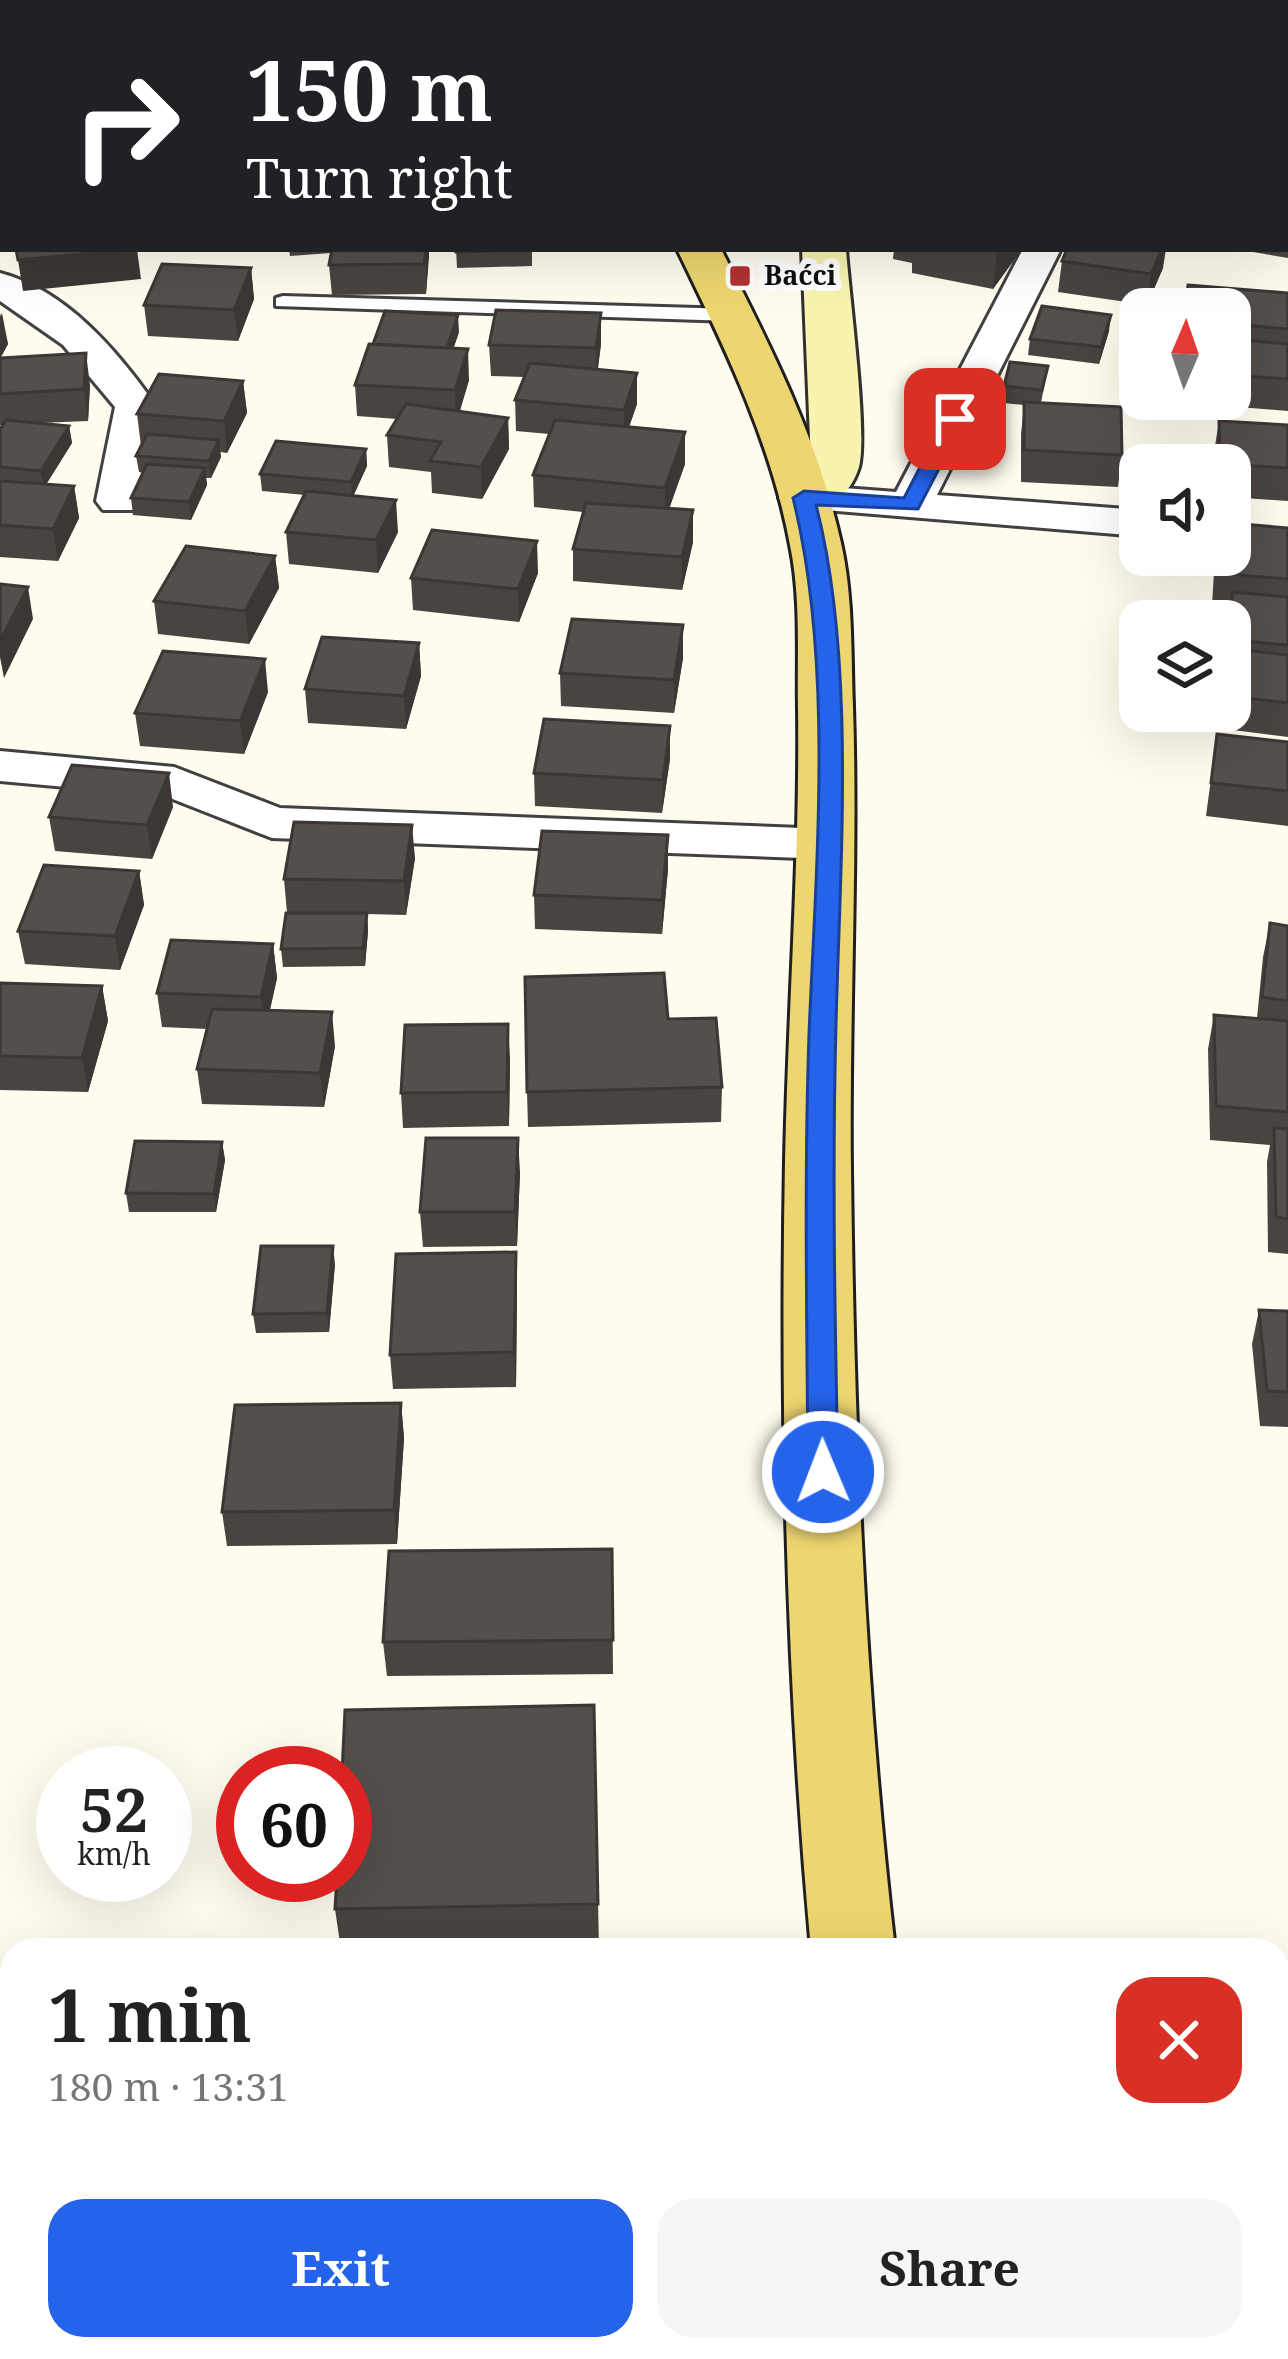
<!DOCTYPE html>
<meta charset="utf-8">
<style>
:root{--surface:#fff;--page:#f6f6f6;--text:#222;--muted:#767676;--accent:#2563eb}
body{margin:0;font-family:"Noto Serif",serif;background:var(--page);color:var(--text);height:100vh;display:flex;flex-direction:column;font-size:45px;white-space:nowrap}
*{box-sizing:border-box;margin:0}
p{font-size:39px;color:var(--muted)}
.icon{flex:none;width:66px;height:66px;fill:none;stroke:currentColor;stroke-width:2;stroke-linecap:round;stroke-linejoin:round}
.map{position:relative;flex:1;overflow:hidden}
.drawer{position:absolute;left:0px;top:1938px;width:1290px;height:423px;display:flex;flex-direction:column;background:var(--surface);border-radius:36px 36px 0 0;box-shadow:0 12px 48px #0002}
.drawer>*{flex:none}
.hud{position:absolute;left:0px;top:0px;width:1290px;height:252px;box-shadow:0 12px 48px #0002;background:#202124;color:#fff;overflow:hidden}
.needle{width:78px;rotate:2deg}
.buttons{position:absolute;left:1119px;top:288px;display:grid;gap:24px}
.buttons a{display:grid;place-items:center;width:132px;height:132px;border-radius:24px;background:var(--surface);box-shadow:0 12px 48px #0002;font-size:60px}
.speed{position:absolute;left:36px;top:1746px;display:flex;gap:24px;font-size:60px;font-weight:700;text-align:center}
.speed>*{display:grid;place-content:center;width:156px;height:156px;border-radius:50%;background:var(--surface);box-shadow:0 12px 48px #0002;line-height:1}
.speed small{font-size:30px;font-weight:400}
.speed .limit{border:18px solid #d22;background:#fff;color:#111}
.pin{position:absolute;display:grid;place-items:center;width:102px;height:102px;color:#fff;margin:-51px;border-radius:24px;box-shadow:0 6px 18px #0006}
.me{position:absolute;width:132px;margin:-66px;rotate:359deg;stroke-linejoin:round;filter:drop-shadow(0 0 9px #0008)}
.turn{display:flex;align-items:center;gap:42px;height:252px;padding:0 48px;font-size:54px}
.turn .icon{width:156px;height:156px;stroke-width:2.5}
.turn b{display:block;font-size:84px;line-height:102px}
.round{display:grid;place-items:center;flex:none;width:126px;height:126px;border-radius:36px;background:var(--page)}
.summary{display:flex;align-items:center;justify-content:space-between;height:204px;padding:0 48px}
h1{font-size:72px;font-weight:700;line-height:90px}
.primary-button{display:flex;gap:24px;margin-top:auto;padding:24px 48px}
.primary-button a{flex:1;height:138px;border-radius:36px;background:var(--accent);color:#fff;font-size:48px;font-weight:700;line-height:138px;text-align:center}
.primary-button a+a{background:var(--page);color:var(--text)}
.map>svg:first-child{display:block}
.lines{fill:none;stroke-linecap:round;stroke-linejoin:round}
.service-casing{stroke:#414141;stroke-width:6}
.minor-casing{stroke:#414141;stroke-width:6}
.secondary-casing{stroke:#303030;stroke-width:6}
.primary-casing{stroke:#1f1f1f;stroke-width:6}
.service{fill:#fff;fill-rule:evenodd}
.minor{fill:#fff;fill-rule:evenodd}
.secondary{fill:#f8f4b0;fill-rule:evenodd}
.primary{fill:#edd570;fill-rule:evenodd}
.wall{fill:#494440}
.shaded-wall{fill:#3c3734}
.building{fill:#554f4b;stroke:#3c3734;stroke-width:3}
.route{fill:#2563eb;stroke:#184099;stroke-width:3}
.poi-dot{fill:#b23231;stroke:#fff;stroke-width:4.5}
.labels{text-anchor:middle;stroke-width:12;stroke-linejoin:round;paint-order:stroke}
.far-poi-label{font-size:27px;font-weight:bold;fill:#0e0e0e;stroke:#fff;text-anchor:start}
</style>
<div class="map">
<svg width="1288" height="2359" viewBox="0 0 1288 2359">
<rect width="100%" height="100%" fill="#fefcef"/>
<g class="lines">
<g class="service-casing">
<path id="service" d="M1287,108H1288V118H1287Z
M283,296L732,309L741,315L732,321L276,306V298Z"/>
</g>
<g class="minor-casing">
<path id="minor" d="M101,0H135L100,3Z
M1176,0H1210L1174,3Z
M0,74H3V96H0Z
M3,163V201L0,202V164Z
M1023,249H1061L937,495L1140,510V536L789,507L782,498L789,489L804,485L896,492Z
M0,273C67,290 119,353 157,407L133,510H103L96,501L115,407L63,345L0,301Z
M0,751L174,767L280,808L828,829L846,833L853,844L846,855L828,859L272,838L165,796L0,781Z
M570,2349H714L710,2359H566Z"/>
</g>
<g class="secondary-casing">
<path id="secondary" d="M802,249H846C849,293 868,433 859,467C849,500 819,517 786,509L779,498L806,476L811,462Z"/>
</g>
<g class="primary-casing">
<path id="primary" d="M572,0H610L611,3H573Z
M677,249H721C769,343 818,439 841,543C853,596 851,652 853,706C858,861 849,1015 851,1170C854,1431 865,1690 895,1950H811C787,1688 780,1425 785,1161C788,1010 800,859 798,708C797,653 801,598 790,545C771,441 723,344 677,249Z
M854,2349H948L949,2359H855Z"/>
</g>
<use href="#service" class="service"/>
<use href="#minor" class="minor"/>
<use href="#secondary" class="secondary"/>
<use href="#primary" class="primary"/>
</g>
<path class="wall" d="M1287,135L1288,258L1236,249H1287Z
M289,249H429L426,294L332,295L329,265L331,253L290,256Z
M456,249H532V266L457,268Z
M894,249H1022L993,289L912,273V263L893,259Z
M1062,261L1163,268L1147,305L1058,292Z
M251,268L254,299L238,341L148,336L144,305Z
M1188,285L1288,293V411L1191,403V399H1230V309H1185Z
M0,313L8,344L0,358L90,385L88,421L39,423L69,426L72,443L46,484L74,486L79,518L58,561L0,557V429L2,425H0Z
M1109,331L1099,364L1028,355L1030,339Z
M459,332L453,349L469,380L460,411L508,418L509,449L482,499L432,493L431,472L389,467L387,435L397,419L357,416L355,385Z
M601,344L598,369L637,373V404L629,427L685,464L669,509L693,510V542L682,590L573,581V549L583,512L534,507L533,475L549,434L516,431L515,400L524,377L491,376L489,345Z
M1048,366L1041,403L1122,455L1118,487L1021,482V434L1024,405L1003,403L1004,386Z
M243,381L247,413L227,453L220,452L221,457L211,478H206L207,485L191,520L133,515L131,498L143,473L139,472L136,456L141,446L137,414Z
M1219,421L1288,425V501L1230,497V465H1214V452Z
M366,449L367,466L353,496L398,532L378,573L289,564L286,532L305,495L262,491L260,474Z
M1288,528V737L1233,730L1239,674L1230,673V621H1227L1229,607L1212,605L1215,555H1230Z
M275,556L279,588L249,644L158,634L154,601Z
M538,573L519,622L413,610L411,578Z
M683,625V658L674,713L561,706L560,673Z
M419,643L421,676L406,729L308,723L305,689Z
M268,692L244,754L140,746L135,713Z
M670,726V759L662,813L535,806L534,773Z
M1217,734L1288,742V826L1206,816Z
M173,807L152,859L55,851L49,817Z
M668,835V869L662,934L535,929L534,895Z
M415,858L406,915L367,914L368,931L365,966L283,967L281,949L287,913L284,879Z
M139,871L144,905L120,970L25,964L18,931Z
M1270,923L1288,926V1254L1268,1252L1267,1162L1270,1145L1210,1140L1208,1049L1214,1015L1257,1018L1263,957Z
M273,944L277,978L270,1010L335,1046L324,1107L202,1104L197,1069L207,1029L162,1027L157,993Z
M0,983L102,986L108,1021L88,1092L0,1090Z
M668,1019L722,1087L721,1122L528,1127L527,1092Z
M510,1058L509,1126L403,1128L401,1093Z
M222,1142L225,1160L216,1212H129L126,1193Z
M520,1172L517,1246L423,1247L420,1212Z
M335,1264L329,1332L256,1333L253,1314Z
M517,1286L516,1387L393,1389L390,1355Z
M1259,1310L1288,1311V1427L1260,1426L1252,1344Z
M401,1403L404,1438L397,1544L227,1546L222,1512Z
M612,1549L613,1674L387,1676L383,1642Z
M594,1705L599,1948L341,1950L335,1909Z"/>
<path class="shaded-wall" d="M137,249L141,279L23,291L18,260Z
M426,249H429V257L426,294Z
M997,249H1022L993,289Z
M1162,249H1166L1163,268L1147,305L1151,274Z
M251,268L254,299L238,341L234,310Z
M2,313L8,344L0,359V318Z
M601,313V344L596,379V348Z
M458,315L459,332L448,365L447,349Z
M1111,315L1109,331L1099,364L1101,347Z
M468,349L469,380L456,422L455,390Z
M86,353L90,385L88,421L84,389Z
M637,373V404L624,441V410Z
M243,381L247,413L227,453L224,421Z
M508,418L509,449L482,499L481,467Z
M69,426L72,443L44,488L41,471Z
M685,432V464L665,520V488Z
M219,440L221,457L211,478L209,461Z
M366,449L367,466L352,499L351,482Z
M205,468L207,485L191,520L189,502Z
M74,486L79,518L58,561L53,529Z
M396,500L398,532L378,573L376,540Z
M693,510V542L682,590V557Z
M537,541L538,573L519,622L518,589Z
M275,556L279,588L249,644L245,611Z
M28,587L33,619L4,678L0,657V641Z
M683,625V658L674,713V680Z
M419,643L421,676L406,729L404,696Z
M265,659L268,692L244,754L240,721Z
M670,726V759L662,813L663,780Z
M169,773L173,807L152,859L147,825Z
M412,825L415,858L406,915L404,881Z
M668,835V869L662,934V900Z
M139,871L144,905L120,970L115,936Z
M367,913L368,931L365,966L363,948Z
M273,944L277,978L265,1031L261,997Z
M102,986L108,1021L88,1092L82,1058Z
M332,1012L335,1046L324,1107L320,1073Z
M508,1024L510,1058L509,1126L507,1092Z
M518,1138L520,1172L517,1246L515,1212Z
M222,1142L225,1160L216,1212L214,1194Z
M333,1246L335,1264L329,1332L327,1313Z
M516,1252L517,1286L516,1387L514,1352Z
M401,1403L404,1438L397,1544L394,1510Z"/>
<path class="building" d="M0,0H66L64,3H3V12H0Z
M135,0H205L204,3H134Z
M241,0H311V3H240Z
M445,0H491V3H445Z
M1000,0H1034L1051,3H997Z
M1095,0H1130L1147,3H1093Z
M1209,0H1288V2L1287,3H1206Z
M1287,179H1288V227L1287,226Z
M16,249H134L18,260Z
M332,249H426L424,264L329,265Z
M456,249H532V250L456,252Z
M1067,249H1162L1151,274L1062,261Z
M162,264L251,268L234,310L144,305Z
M1188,285L1288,293V329L1230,324V309H1186Z
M1042,306L1111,315L1101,347L1030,339Z
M496,310L601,313L596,348L489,345Z
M385,311L458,315L447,348L373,344Z
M1230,339L1288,344V379L1230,375Z
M369,344L468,349L455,390L355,385Z
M86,353L84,389L0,394V358Z
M1010,362L1048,366L1042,390L1004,386Z
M530,363L637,373L624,410L515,400Z
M159,374L243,381L224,421L137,414Z
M1024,402L1121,407L1122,455L1024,450Z
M406,404L508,418L481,467L430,461L441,442L387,435Z
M6,420L69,426L41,471L0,467V429Z
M555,420L685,432L665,488L533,475Z
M1219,421L1288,425V468L1220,464Z
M147,434L219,440L209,461L136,456Z
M276,441L366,449L351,482L260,474Z
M147,464L205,468L189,502L131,498Z
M0,481L74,486L53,529L0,525Z
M306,491L396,500L376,540L286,532Z
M586,503L693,510L682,557L573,549Z
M1230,523L1288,528V579L1217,573L1218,555H1230Z
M432,530L537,541L518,589L411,578Z
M186,546L275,556L245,611L154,601Z
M0,584L28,587L0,641Z
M1232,592L1288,597V645L1230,640Z
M572,619L683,625L674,680L560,673Z
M322,637L419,643L404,696L305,689Z
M1243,650L1288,655V703L1238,697Z
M163,651L265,659L240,721L135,713Z
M544,719L670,726L663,780L534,773Z
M1217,734L1288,742V791L1211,783Z
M72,765L169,773L147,825L49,817Z
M294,822L412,825L404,881L284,879Z
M542,831L668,835L662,900L534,895Z
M44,865L139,871L115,936L18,931Z
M286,913H367L363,948L281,949Z
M1270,923L1288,926V1001L1262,997Z
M171,940L273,944L261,997L157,993Z
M664,973L668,1019L716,1018L722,1087L527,1092L525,977Z
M0,983L102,986L82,1058L0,1056Z
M212,1009L332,1012L320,1073L197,1069Z
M1214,1015L1288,1021V1112L1216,1106Z
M508,1024L507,1092L401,1093L405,1025Z
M1274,1128L1288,1129V1219L1276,1217Z
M426,1138H518L515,1212H420Z
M135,1141L222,1142L214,1194L126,1193Z
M261,1246H333L327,1313L253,1314Z
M516,1252L514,1352L390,1355L396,1254Z
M1259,1310L1288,1311V1392L1267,1391Z
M401,1403L394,1510L222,1512L235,1405Z
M612,1549L613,1640L383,1642L389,1551Z
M594,1705L598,1904L335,1909L337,1875H345V1773H342L345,1710Z"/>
<path class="route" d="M955,413L965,419L918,509L816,505C856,658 840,865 836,1024C832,1174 835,1323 838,1472L823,1484L808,1472C807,1326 804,1180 809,1034C816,865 834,662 793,498L804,491L904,498L945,419Z"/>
<rect class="poi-dot" x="728" y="264" width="24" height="24" rx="6"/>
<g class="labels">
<g class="far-poi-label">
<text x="764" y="285">Baćci</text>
</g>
</g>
</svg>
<div class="buttons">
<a><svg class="needle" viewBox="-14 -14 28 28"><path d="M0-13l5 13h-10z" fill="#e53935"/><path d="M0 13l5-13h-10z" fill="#767676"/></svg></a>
<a><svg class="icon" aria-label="sound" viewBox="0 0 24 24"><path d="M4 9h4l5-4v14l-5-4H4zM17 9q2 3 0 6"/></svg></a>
<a><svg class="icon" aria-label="layers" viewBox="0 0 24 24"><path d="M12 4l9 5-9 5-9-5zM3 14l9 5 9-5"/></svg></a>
</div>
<div class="speed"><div>52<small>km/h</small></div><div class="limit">60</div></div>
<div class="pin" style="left:955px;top:419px;background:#d93025"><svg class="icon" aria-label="arrive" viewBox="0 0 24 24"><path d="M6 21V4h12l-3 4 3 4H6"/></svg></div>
<svg class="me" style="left:823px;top:1472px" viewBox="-20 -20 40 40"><circle r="17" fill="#2563eb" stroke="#fff" stroke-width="3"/><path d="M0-11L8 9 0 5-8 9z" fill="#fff"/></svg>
<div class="hud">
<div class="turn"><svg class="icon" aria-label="right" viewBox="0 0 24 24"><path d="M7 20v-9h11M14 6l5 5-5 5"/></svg><div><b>150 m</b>Turn right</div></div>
</div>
<section class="drawer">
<div class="summary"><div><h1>1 min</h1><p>180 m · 13:31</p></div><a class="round" style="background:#d93025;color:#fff"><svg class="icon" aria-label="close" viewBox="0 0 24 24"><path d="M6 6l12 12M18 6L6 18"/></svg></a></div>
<div class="primary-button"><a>Exit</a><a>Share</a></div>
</section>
</div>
